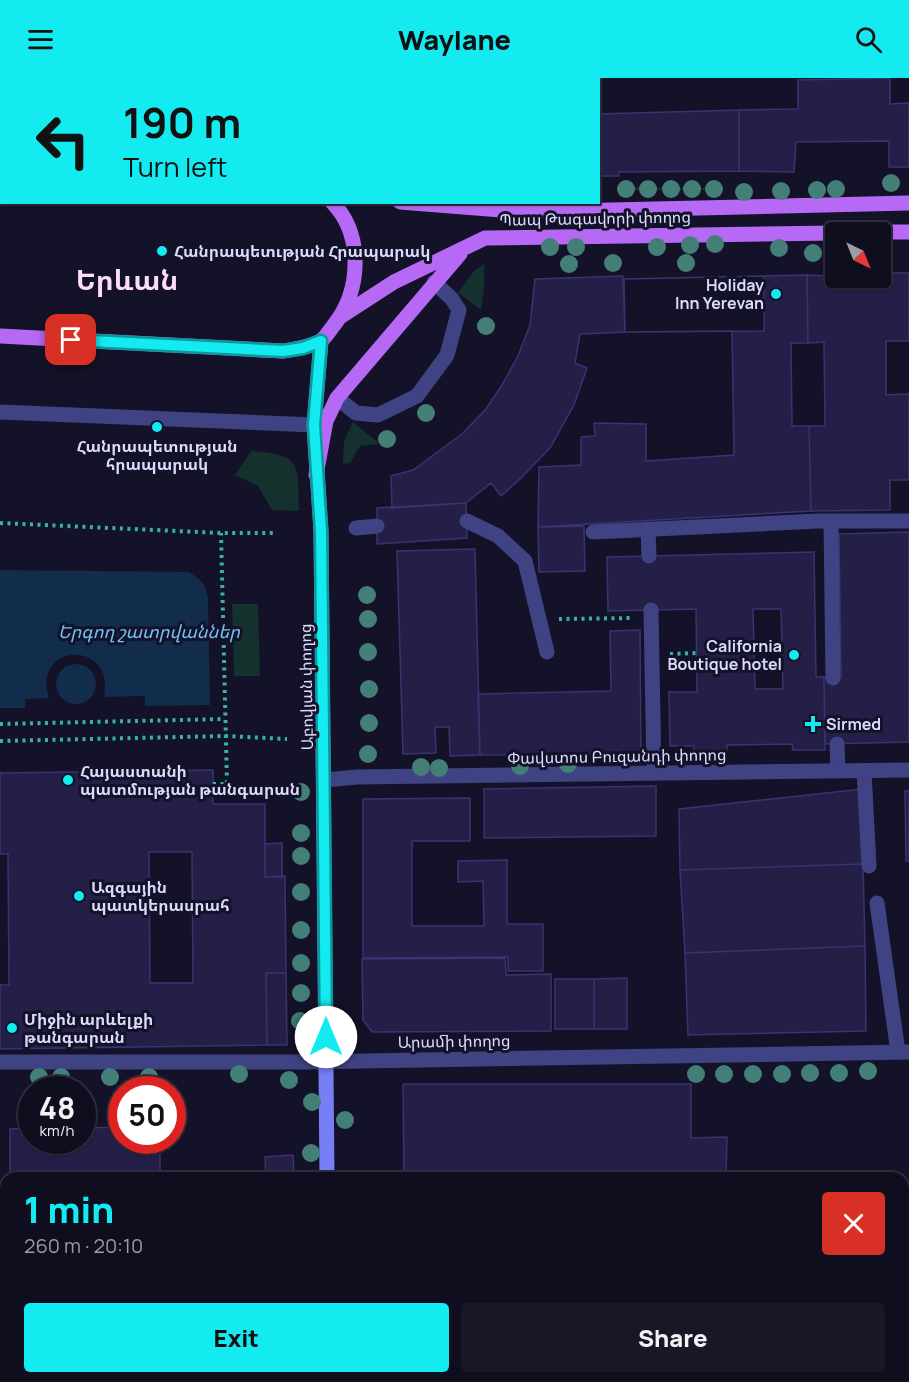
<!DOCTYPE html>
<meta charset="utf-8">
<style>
:root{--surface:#0f0e1e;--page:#181727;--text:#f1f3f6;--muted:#9b9ca4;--line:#2f2e3c;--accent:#13ebf0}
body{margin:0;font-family:Manrope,"Noto Sans Armenian",sans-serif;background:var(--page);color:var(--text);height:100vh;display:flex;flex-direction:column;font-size:22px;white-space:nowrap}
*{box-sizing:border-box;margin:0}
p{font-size:20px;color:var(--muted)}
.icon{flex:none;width:33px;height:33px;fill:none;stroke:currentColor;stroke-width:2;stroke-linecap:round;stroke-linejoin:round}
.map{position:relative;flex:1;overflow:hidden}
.side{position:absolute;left:0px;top:1094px;width:909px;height:212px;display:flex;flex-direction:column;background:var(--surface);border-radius:18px 18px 0 0;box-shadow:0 2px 4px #0004,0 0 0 2px var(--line)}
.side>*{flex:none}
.guide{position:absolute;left:0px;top:0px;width:600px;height:126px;box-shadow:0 2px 4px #0004,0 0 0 2px var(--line);background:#13ebf0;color:#111;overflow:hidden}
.needle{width:39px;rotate:137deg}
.tools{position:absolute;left:825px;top:144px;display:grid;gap:12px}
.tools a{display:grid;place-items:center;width:66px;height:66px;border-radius:6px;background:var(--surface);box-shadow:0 2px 4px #0004,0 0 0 2px var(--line);font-size:30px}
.speed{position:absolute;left:18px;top:998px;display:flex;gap:12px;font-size:30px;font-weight:700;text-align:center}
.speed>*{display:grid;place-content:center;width:78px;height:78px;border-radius:50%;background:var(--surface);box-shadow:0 2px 4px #0004,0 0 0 2px var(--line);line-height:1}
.speed small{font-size:15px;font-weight:400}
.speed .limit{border:9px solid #d22;background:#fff;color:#111}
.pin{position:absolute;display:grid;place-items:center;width:51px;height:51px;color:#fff;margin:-26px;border-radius:12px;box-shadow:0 3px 9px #0006}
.me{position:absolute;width:66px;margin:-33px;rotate:0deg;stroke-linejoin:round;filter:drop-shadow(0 0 4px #0008)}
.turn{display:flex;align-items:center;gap:21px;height:126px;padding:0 24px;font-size:27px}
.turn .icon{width:78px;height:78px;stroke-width:2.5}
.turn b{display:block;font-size:42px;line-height:51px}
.round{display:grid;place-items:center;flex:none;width:63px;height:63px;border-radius:6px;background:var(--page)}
.overview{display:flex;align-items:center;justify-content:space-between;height:102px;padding:0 24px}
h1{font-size:36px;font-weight:800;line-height:45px;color:var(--accent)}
.action{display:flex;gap:12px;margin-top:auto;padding:12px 24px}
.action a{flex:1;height:69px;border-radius:6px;background:var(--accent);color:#111;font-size:24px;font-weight:800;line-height:69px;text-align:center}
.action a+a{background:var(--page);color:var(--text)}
header{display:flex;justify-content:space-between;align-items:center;height:78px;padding:0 24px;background:var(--accent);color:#111;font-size:27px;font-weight:800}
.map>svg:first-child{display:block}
.green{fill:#15312e}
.water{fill:#122c4b}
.building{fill:#241f47;stroke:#3a3372;stroke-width:1.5;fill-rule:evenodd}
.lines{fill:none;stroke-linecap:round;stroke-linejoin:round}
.path{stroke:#38b3a2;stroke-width:4;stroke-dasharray:3 4.5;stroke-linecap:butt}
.service{stroke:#404383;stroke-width:15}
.pedestrian{stroke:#404383;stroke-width:15}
.tertiary{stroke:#404383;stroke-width:15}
.secondary{stroke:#787ff6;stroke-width:15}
.primary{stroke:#b669f5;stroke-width:15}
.tree{fill:#437f76}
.route-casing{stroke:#0c999c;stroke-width:15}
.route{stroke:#13ebf0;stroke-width:10}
.poi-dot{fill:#13ebf0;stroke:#141228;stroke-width:2}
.labels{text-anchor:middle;stroke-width:6;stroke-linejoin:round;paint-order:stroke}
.street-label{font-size:16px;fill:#dcdbfd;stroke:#141228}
.poi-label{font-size:16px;font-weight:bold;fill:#dcdbfd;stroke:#141228;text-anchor:start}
.water-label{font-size:18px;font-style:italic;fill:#70c2f6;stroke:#141228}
.town-label{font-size:28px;font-weight:bold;fill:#fdddf4;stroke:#141228}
</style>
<header><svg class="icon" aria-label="menu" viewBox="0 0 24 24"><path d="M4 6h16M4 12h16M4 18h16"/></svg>Waylane<svg class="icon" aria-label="search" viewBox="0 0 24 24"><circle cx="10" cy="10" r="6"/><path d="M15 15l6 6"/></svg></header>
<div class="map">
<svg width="909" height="1304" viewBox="0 0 909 1304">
<rect width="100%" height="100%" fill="#141228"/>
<path class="green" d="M624,109L716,110V112H624Z
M484,186V210L481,232L458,215L474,193Z
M353,344L380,366L360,368L350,385L343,386L344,363Z
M251,373C303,376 298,387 299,433L272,432L258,408L235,397Z
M232,526H258L260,598H234Z"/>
<path class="water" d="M0,492L189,494C202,502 206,507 208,521L210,627L145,628V618L104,619C116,560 31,565 49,620L25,621V630H0Z
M56 606a20 20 0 1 1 40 0a20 20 0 1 1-40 0Z"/>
<path class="building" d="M441,0H542L544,2H443Z
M890,0V26L909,25V89H889V63L796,64L794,94L739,93V32L798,31V2Z
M739,32V93L619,94V98H598V36Z
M880,195H909V263H886V317L909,316V402H890V432L811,433L809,348H825L824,264L808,265L807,197L880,200Z
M807,197L808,265H791L792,348H809L811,433L538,449L539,389L581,387V359L595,358L594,345L646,346V383L734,377L732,253L625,254L624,201Z
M623,198L625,254L580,256L575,285L587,290L574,327L550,370L521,400L501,418L491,405L466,425L392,430L391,398L413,392L462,356L486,331L502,307L518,278L530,247L535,201Z
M764,198V253L625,254L624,201Z
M466,425L467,460L377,466V430Z
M584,448L585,493L539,494L538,449Z
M909,454V664L825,666L824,600H841L839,456Z
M475,471L480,677L450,678L449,649H435L436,675L403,676L397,473Z
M814,474L816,599H824L825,672H793L792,666L727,667V675L694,676V668H670L669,614H697L696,531L608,533L607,479ZM753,531H781L783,611H755Z
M640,552L641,675L480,677L478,616L611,613L610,553Z
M213,692V726H265V799L285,798L286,895H266L267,967L0,971V907H9L8,776H0V695ZM149,774H192L193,905H150Z
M656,708V758L484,760V711Z
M862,711L863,786L680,792L679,731Z
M905,713H909V783H906Z
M470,720V763H412V848H484L483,803L458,804V783L507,782V846H543V893H508V879L363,880V721Z
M282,765V799H265V766Z
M863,786L865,868L685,875L680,792Z
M865,868L866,953L688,957L685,875Z
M505,880L506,897L551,896V953L372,954L363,942L362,881Z
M266,895H286L287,967H267Z
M627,900V951H594V901Z
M555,901H594V951H555Z
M403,1006H691V1060L727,1059L726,1096L723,1100H404Z
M122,1049V1062H160V1100H10V1051L32,1050V1062H82V1050Z
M293,1077L294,1100H266L265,1079Z
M0,1143H6V1264H0Z
M905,1170H909V1214H906Z
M0,1264H6V1299H46V1304H0Z
M166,1299H260V1300L166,1303Z
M437,1299H536L538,1304H441Z
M296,1302V1304H199Z"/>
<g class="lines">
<path class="path" d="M0,445L221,455H275
M559,541L633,540
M754,574H782
M670,576L697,575
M0,646L225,641
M0,663L226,658L287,661
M213,706H227L221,455
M0,1133H6
M157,1299L158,1304
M66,1300L67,1299"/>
<path class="service" d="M337,320L356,335L378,337L417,318L447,277L459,232L452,221L434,204
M0,334L314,347
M467,443L498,458L525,483L547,574
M831,443L833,600
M356,450L377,448
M648,451L649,478
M593,454L818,443H909
M651,532L654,695
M837,666L838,693
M864,693L869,788
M877,825L898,974"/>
<path class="pedestrian" d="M369,1299L373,1304"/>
<path class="tertiary" d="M325,702L357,699L909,692
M0,984H303L909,974"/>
<path class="secondary" d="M253,2V0
M321,263L314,347L321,453L327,1100
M329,1299V1304"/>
<path class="primary" d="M0,75H2
M400,124L525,134L909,125
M873,154H909
M340,239L394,204L485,160L836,155
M0,258L283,273C295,271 307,270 319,264C325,261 329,253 334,247C361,213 364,157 332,124
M316,397L326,343L337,320L460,176"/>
</g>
<g class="tree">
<circle cx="891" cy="105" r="9"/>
<circle cx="626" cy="111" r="9"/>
<circle cx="648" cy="111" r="9"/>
<circle cx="671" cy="111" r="9"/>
<circle cx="692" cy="111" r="9"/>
<circle cx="714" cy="111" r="9"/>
<circle cx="836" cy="111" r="9"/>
<circle cx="817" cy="112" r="9"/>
<circle cx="781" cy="113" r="9"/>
<circle cx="744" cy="114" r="9"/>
<circle cx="715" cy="166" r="9"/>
<circle cx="690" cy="167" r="9"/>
<circle cx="550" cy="169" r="9"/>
<circle cx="576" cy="169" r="9"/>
<circle cx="657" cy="169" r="9"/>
<circle cx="779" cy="170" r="9"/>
<circle cx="813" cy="175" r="9"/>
<circle cx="613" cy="185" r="9"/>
<circle cx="686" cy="185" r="9"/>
<circle cx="569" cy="186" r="9"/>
<circle cx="486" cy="248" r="9"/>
<circle cx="426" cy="335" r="9"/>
<circle cx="387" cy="361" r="9"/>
<circle cx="367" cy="517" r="9"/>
<circle cx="368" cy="541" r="9"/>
<circle cx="368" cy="574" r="9"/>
<circle cx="369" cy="611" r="9"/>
<circle cx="369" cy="645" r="9"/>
<circle cx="368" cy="676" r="9"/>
<circle cx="568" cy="686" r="9"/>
<circle cx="520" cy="688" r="9"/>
<circle cx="421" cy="689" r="9"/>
<circle cx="439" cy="690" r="9"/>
<circle cx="301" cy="714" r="9"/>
<circle cx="301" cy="755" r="9"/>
<circle cx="301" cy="778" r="9"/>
<circle cx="301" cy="814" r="9"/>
<circle cx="301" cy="852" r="9"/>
<circle cx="301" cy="885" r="9"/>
<circle cx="301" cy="915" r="9"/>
<circle cx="300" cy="943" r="9"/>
<circle cx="868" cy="993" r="9"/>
<circle cx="810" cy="995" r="9"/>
<circle cx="839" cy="995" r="9"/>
<circle cx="239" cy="996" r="9"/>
<circle cx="696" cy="996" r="9"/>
<circle cx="724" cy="996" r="9"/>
<circle cx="753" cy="996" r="9"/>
<circle cx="782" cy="996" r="9"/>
<circle cx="39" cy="999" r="9"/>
<circle cx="61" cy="999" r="9"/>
<circle cx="110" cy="999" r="9"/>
<circle cx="149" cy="999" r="9"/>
<circle cx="289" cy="1002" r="9"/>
<circle cx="312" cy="1024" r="9"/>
<circle cx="345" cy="1042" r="9"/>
<circle cx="311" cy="1075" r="9"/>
</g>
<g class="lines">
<g class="route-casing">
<path id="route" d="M71,262L283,273L303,270L321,263L314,347L321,453L326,959"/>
</g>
<use href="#route" class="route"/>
</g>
<g class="poi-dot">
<circle cx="162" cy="173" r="6"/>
<circle cx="776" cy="216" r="6"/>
<circle cx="157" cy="349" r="6"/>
<circle cx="794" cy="577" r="6"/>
<path d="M810 637h6v6h6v6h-6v6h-6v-6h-6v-6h6z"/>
<circle cx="68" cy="702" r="6"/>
<circle cx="79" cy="818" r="6"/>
<circle cx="12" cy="950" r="6"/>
</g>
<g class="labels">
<g class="street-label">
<text transform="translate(595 140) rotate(-1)" y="6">Պապ Թագավորի փողոց</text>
<text transform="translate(306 609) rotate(-91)" y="6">Աբովյան փողոց</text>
<text transform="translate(617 678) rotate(-1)" y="6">Փավստոս Բուզանդի փողոց</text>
<text transform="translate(454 963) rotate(-1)" y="6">Արամի փողոց</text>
</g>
<g class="poi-label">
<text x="174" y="179">Հանրապետւթյան Հրապարակ</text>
<text x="764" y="213" text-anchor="end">Holiday<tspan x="764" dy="18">Inn Yerevan</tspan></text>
<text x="157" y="374" text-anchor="middle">Հանրապետության<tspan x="157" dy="18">հրապարակ</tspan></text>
<text x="782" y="574" text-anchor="end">California<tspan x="782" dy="18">Boutique hotel</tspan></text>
<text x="826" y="652">Sirmed</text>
<text x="80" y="699">Հայաստանի<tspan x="80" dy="18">պատմության թանգարան</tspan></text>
<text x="91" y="815">Ազգային<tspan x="91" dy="18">պատկերասրահ</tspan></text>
<text x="24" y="947">Միջին արևելքի<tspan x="24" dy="18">թանգարան</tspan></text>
</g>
<g class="water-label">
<text x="149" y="560">Երգող շատրվաններ</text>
</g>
<g class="town-label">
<text x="127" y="212">Երևան</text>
</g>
</g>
</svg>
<div class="tools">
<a><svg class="needle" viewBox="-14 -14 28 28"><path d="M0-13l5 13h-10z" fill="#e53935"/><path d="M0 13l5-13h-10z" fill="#9b9ca4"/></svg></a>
</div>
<div class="speed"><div>48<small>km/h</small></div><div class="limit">50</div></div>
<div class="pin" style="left:71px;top:262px;background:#d93025"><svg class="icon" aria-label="arrive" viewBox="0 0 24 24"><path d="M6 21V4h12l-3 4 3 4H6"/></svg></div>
<svg class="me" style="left:326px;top:959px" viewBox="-20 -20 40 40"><circle r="19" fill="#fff"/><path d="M0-13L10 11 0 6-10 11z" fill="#13ebf0"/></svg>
<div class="guide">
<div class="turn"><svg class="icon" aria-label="left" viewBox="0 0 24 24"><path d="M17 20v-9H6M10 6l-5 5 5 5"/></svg><div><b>190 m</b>Turn left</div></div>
</div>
<section class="side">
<div class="overview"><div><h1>1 min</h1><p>260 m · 20:10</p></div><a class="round" style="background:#d93025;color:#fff"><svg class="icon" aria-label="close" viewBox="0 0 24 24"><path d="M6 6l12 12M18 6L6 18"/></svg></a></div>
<div class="action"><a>Exit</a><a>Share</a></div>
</section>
</div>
